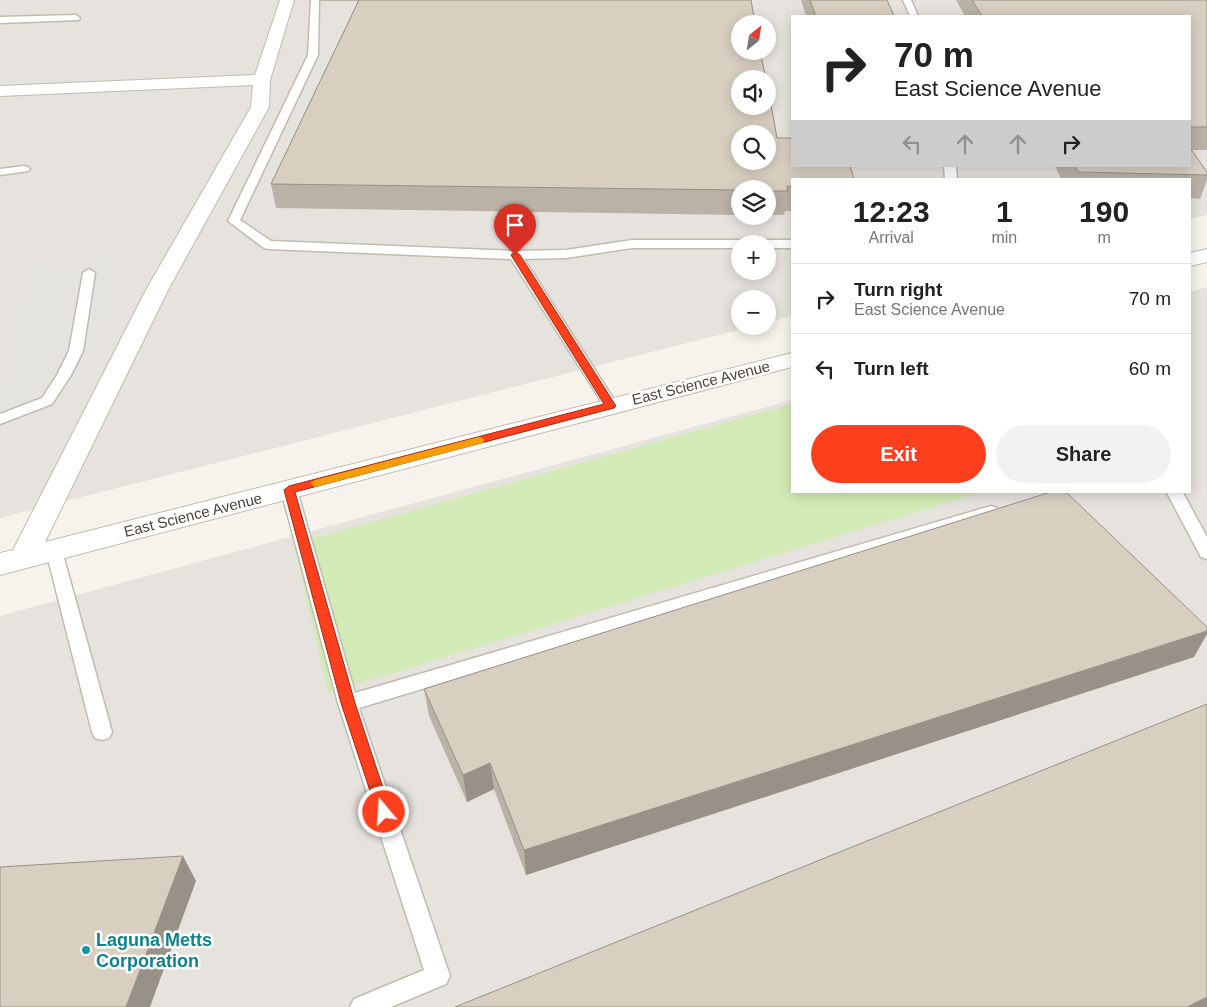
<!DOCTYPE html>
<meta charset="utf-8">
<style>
:root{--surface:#fff;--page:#f2f2f2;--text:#222;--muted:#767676;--line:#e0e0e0;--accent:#fc3f1d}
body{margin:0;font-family:Arial,sans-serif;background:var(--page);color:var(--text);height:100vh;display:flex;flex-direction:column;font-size:19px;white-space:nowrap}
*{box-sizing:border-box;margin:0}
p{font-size:16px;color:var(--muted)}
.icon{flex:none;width:28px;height:28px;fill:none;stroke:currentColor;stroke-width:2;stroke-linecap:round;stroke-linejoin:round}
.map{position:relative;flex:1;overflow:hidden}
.drawer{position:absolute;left:791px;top:178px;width:400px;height:315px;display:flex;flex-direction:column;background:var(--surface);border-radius:0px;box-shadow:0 2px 12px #0003}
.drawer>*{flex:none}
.hud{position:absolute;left:791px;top:15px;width:400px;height:152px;border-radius:0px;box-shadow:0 2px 12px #0003;background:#fff;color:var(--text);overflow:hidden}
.needle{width:32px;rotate:30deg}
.buttons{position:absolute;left:731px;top:15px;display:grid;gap:10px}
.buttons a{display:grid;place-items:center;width:45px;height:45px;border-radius:50%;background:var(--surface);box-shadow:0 2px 12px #0003;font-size:25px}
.pin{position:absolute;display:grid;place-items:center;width:42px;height:42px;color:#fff;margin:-51px -21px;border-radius:50% 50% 50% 0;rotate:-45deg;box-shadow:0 0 5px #0007}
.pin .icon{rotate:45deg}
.me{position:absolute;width:55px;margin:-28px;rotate:342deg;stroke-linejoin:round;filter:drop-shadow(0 0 4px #0008)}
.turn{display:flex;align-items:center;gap:18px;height:105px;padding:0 20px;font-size:22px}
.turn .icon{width:65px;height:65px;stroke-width:2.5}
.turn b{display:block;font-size:35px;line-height:42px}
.lanes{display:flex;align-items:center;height:48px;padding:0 20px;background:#0003;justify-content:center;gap:25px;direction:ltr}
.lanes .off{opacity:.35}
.eta{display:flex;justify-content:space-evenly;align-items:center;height:85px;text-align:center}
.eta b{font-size:30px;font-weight:700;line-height:35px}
.button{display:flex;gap:10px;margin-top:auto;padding:10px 20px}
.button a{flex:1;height:58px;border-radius:30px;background:var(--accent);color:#fff;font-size:20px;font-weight:700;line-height:58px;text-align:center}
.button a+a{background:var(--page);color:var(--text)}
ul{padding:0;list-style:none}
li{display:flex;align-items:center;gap:15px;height:70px;padding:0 20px;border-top:1px solid var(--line)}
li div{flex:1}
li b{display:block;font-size:19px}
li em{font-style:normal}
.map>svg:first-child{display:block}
.industrial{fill:#e6e2dd;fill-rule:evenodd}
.green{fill:#d2eab5}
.parking{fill:#e5e3e0}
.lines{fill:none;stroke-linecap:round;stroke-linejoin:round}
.service-casing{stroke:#c2bbae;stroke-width:3}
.minor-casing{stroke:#c2bbae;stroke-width:2}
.service{fill:#fff;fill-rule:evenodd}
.minor{fill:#fff;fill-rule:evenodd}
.wall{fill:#bab2a6}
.shaded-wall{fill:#979187}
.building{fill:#d8cfc1;stroke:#979187;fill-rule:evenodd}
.route{fill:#fc3f1d;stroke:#a42913}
.slow{fill:#f59e0b}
.culture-dot{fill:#0f9aa8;stroke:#fff;stroke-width:2}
.labels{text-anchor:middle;stroke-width:5;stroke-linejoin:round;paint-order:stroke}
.street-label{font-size:15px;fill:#4b4439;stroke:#fff}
.near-culture-label{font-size:18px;font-weight:bold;fill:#0d838f;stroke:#fff;text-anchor:start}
</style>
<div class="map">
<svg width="1207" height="1007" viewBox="0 0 1207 1007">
<rect width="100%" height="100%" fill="#f6f3ec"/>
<path class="industrial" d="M0,0H1207V215L1190,219V179H792V316L768,322V299H740V326H753L0,518ZM792,16H1190V166H792ZM740,24H768V51H740ZM740,79H768V106H740ZM740,134H768V161H740ZM740,189H768V216H740ZM740,244H768V271H740Z
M1207,287V1007H0V616L792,400V491H1190V292Z"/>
<path class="green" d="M792,404V491H985L328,693L294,544Z"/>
<path class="parking" d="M119,252L123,299L57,415L0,425V392L24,266Z"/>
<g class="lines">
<g class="service-casing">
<path id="service" d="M311,0H319L318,55L240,220L271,241L515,251L566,250L632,240H792V248H768V244H740V248H632L566,258L524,259L618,406L616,409H606L511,259L268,249L264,248L228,221L308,55Z
M903,0H911L918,16H910Z
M76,15L80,18L79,20L0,23V17Z
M24,166L28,167L30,169L28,171L0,175V169Z
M944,166H956L957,179H945Z
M89,269L95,273L83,351L71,375L52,404L0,424V414L42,398L57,375L69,351L83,273Z
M289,484L295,486L297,490L355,693L991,506L997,508L999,512L997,516L359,708L450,976L446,984L391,1007H350L354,999L424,970L338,703L281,490L283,486Z
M1166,491H1182L1207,537V559L1201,557Z
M54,545L60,547L62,551L112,732L109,738L102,740L95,738L92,732L46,551L48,547Z"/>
</g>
<g class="minor-casing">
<path id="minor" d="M280,0H294L270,80L269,107L168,290L45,542L792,353V367L0,575V553L13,550L146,290L251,107L253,85L0,96V86L255,75Z
M1207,249V262L1190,266V253Z"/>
</g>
<use href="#service" class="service"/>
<use href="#minor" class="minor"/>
</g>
<path class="wall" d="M320,0H751L777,138L792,179V211H785L784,215H768V189H740V215L276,208L271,184L358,1H321Z
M801,0H887L894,16H806Z
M956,0H1207V150H1191L1207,172V180L1200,199L1190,198V179H1061L1055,166H1190V16H965Z
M1194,657L526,875L494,789L467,802L429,716L424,689Z"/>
<path class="shaded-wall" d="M1207,631V634L1194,657L526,875L524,850Z
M490,763L494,789L467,802L463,775Z
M183,856L196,881L150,1007H126Z
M1207,997V1007H1187Z"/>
<path class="building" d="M359,0H751L755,24H740V51H760L766,79H740V106H768V88L777,138H792V166H850L854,179H792V187L787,186L788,191H768V189H740V190L271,184ZM740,134H768V161H740Z
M810,0H887L894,16H816Z
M972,0H1207V127H1190V16H982Z
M1190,148L1207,172V175L1078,172L1075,166H1190Z
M1054,491H1065L1207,627V631L524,850L490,763L463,775L424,689Z
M1207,704V997L1187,1007H455Z
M183,856L126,1007H0V867Z"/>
<path class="route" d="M515,252L520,255L616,406L614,408L295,492L355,703L391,812L389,817L384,819L379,817L377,812L341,703L284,490L289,486L604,404L511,255Z"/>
<path class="slow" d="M479,437L483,438L484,441L483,443L315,487L310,483L315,480Z"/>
<circle class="culture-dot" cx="86" cy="950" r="5"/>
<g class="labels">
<g class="street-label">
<text transform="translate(701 383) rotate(-14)" y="5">East Science Avenue</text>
<text transform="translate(193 515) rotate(-14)" y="5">East Science Avenue</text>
</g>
<g class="near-culture-label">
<text x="96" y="946">Laguna Metts<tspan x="96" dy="21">Corporation</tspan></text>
</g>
</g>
</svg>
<div class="buttons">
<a><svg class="needle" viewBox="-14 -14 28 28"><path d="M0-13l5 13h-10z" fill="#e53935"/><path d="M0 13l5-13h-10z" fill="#767676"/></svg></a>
<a><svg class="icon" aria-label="sound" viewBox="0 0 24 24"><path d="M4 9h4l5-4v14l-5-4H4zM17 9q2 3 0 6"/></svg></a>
<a><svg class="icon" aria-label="search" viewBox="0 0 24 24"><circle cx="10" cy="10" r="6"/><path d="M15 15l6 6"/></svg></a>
<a><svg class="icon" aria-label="layers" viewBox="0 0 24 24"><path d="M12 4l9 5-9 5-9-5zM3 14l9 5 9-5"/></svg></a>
<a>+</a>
<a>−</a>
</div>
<div class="pin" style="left:515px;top:255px;background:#d93025"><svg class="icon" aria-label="arrive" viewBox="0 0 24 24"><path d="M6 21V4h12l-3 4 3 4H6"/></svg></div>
<svg class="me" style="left:384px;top:812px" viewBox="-20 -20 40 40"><circle r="17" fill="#fc3f1d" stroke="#fff" stroke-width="3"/><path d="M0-11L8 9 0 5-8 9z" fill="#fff"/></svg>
<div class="hud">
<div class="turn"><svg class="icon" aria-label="right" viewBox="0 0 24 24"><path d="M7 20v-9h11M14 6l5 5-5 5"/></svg><div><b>70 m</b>East Science Avenue</div></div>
<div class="lanes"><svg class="icon off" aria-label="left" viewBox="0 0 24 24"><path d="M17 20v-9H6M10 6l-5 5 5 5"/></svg><svg class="icon off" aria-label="ahead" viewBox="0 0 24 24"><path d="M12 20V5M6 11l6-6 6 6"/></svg><svg class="icon off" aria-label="ahead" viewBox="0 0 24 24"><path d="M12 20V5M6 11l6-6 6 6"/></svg><svg class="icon" aria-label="right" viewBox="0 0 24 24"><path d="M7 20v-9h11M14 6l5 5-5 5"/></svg></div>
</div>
<section class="drawer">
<div class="eta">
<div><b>12:23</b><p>Arrival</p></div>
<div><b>1</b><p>min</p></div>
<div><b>190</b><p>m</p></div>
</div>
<ul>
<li><svg class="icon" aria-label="right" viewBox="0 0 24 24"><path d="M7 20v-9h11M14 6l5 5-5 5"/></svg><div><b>Turn right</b><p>East Science Avenue</p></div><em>70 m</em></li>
<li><svg class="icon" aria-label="left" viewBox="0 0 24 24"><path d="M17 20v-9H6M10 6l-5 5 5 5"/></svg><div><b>Turn left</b></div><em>60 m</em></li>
</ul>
<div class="button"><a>Exit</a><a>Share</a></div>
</section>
</div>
